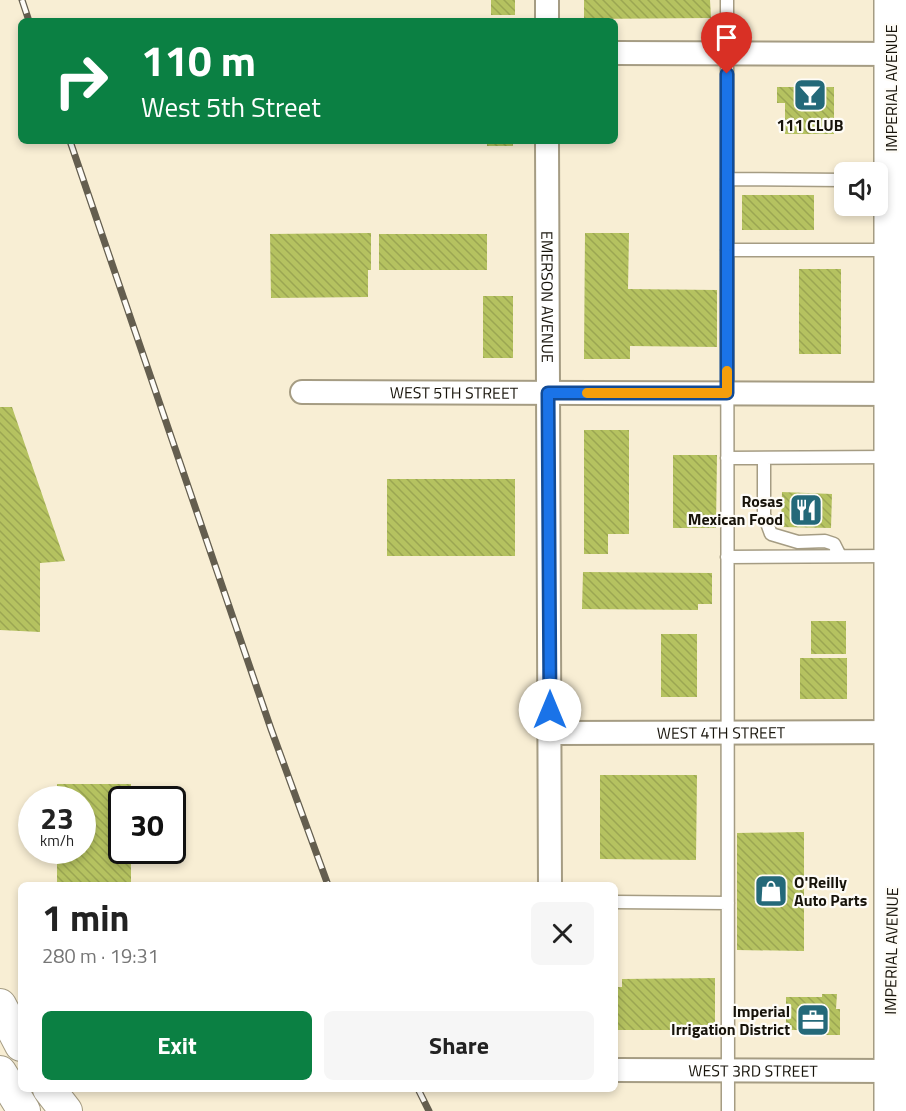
<!DOCTYPE html>
<meta charset="utf-8">
<style>
:root{--surface:#fff;--page:#f6f6f6;--text:#222;--muted:#767676;--accent:#0b8043}
body{margin:0;font-family:"Titillium Web",sans-serif;background:var(--page);color:var(--text);height:100vh;display:flex;flex-direction:column;font-size:22px;white-space:nowrap}
*{box-sizing:border-box;margin:0}
p{font-size:20px;color:var(--muted)}
.icon{flex:none;width:33px;height:33px;fill:none;stroke:currentColor;stroke-width:2;stroke-linecap:round;stroke-linejoin:round}
.map{position:relative;flex:1;overflow:hidden}
.drawer{position:absolute;left:18px;top:882px;width:600px;height:210px;display:flex;flex-direction:column;background:var(--surface);border-radius:9px;box-shadow:0 3px 9px #0003}
.drawer>*{flex:none}
.banner{position:absolute;left:18px;top:18px;width:600px;height:126px;border-radius:9px;box-shadow:0 3px 9px #0003;background:#0b8043;color:#fff;overflow:hidden}
.buttons{position:absolute;left:834px;top:162px;display:grid;gap:12px}
.buttons a{display:grid;place-items:center;width:54px;height:54px;border-radius:9px;background:var(--surface);box-shadow:0 3px 9px #0003;font-size:30px}
.speed{position:absolute;left:18px;top:786px;display:flex;gap:12px;font-size:30px;font-weight:700;text-align:center}
.speed>*{display:grid;place-content:center;width:78px;height:78px;border-radius:50%;background:var(--surface);box-shadow:0 3px 9px #0003;line-height:1}
.speed small{font-size:15px;font-weight:400}
.speed .limit{border:3px solid #111;border-radius:9px;background:#fff;color:#111}
.pin{position:absolute;display:grid;place-items:center;width:51px;height:51px;color:#fff;margin:-62px -26px;border-radius:50% 50% 50% 0;rotate:-45deg;box-shadow:0 0 6px #0007}
.pin .icon{rotate:45deg}
.me{position:absolute;width:66px;margin:-33px;rotate:0deg;stroke-linejoin:round;filter:drop-shadow(0 0 4px #0008)}
.turn{display:flex;align-items:center;gap:21px;height:126px;padding:0 24px;font-size:27px}
.turn .icon{width:78px;height:78px;stroke-width:2.5}
.turn b{display:block;font-size:42px;line-height:51px}
.round{display:grid;place-items:center;flex:none;width:63px;height:63px;border-radius:9px;background:var(--page)}
.head{display:flex;align-items:center;justify-content:space-between;height:102px;padding:0 24px}
h1{font-size:36px;font-weight:700;line-height:45px}
.cta{display:flex;gap:12px;margin-top:auto;padding:12px 24px}
.cta a{flex:1;height:69px;border-radius:9px;background:var(--accent);color:#fff;font-size:24px;font-weight:700;line-height:69px;text-align:center}
.cta a+a{background:var(--page);color:var(--text)}
.map>svg:first-child{display:block}
.building{fill:url(#building-back-hatch)}
.lines{fill:none;stroke-linecap:round;stroke-linejoin:round}
.service-casing{stroke:#a59c83;stroke-width:15}
.minor-casing{stroke:#a59c83;stroke-width:26}
.secondary-casing{stroke:#a59c83;stroke-width:34}
.trunk-casing{stroke:#a59c83;stroke-width:36}
.service{stroke:#fff;stroke-width:12}
.minor{stroke:#fff;stroke-width:22}
.secondary{stroke:#fff;stroke-width:32}
.trunk{stroke:#fff;stroke-width:33}
.rail-casing{stroke:#645e4f;stroke-width:7}
.rail{stroke:#fefcf7;stroke-width:4.5;stroke-dasharray:14;stroke-linecap:butt}
.route-casing{stroke:#114b97;stroke-width:15}
.route{stroke:#1a73e8;stroke-width:10}
.slow{stroke:#f59e0b;stroke-width:10}
.labels{text-anchor:middle;stroke-width:4.5;stroke-linejoin:round;paint-order:stroke}
.street-label{font-size:16px;fill:#17130a;stroke:#fefcf7}
.poi-label{font-size:16px;font-weight:bold;fill:#17130a;stroke:#fefcf7;text-anchor:end}
</style>
<div class="map">
<svg width="906" height="1111" viewBox="0 0 906 1111">
<defs>
<pattern id="building-back-hatch" width="6" height="6" patternUnits="userSpaceOnUse" patternTransform="scale(1.5)"><rect width="6" height="6" fill="#b5c260"/><path d="M-1 5l2 2M0 0l6 6M5-1l2 2" fill="none" stroke="#9ba652"/></pattern>
</defs>
<rect width="100%" height="100%" fill="#f8eed4"/>
<path class="building" d="M491,0H515V15H491Z
M584,0H710L711,18L584,19Z
M777,87H834V134H785V103H777Z
M487,141H513V146H487Z
M742,195H814V230H742Z
M371,233V270H368V297L271,298L270,234Z
M585,233H629L628,289L717,290V347L630,346V359H584Z
M379,234H487V270H379Z
M799,269H841V354H799Z
M483,296H513V358H483Z
M0,407H12L65,561L40,563V632L0,630Z
M584,430H629V534H608V554H584Z
M673,455H717L716,528H673Z
M387,479H515V556H387Z
M782,492L832,494L831,528L781,527Z
M583,572L712,573V604H698V610L582,609Z
M811,621H846V654H811Z
M661,634H697V697H661Z
M800,658H847V699H800Z
M600,775H697L696,860L600,859Z
M57,784H131V800H122V850H131V885H57V850H82V800H57Z
M804,832V951L737,950V833Z
M715,978V1030H615V987H622V979Z
M822,994H837L836,1009H840V1035H820V1030H786V997H822Z"/>
<g class="lines">
<g class="service-casing">
<path id="service" d="M727,0L728,1111
M727,179L844,180
M727,250H890
M727,458L891,457
M764,459V515L771,534L798,542L825,541L834,544L840,556
M727,557L891,556
M615,902L728,903"/>
</g>
<g class="minor-casing">
<g id="minor">
<path d="M547,21V0"/>
<path d="M615,53L904,54"/>
<path id="s1" d="M547,141L550,885"/>
<path id="s2" d="M302,392L903,394"/>
<path id="s3" d="M550,733L905,732"/>
<path id="s4" d="M615,1070L890,1071"/>
</g>
</g>
<g class="secondary-casing">
<path id="secondary" d="M0,1005L21,1045
M0,1072L24,1111
M49,1089L66,1111"/>
</g>
<g class="trunk-casing">
<path id="trunk" d="M891,1111V0"/>
</g>
<use href="#service" class="service"/>
<use href="#minor" class="minor"/>
<use href="#secondary" class="secondary"/>
<use href="#trunk" class="trunk"/>
<g class="rail-casing">
<path id="rail" d="M22,0L29,21
M70,141L271,729L328,885
M418,1089L429,1111"/>
</g>
<use href="#rail" class="rail"/>
</g>
<g class="lines">
<g class="route-casing">
<path id="route" d="M550,710L548,393H727V74"/>
</g>
<use href="#route" class="route"/>
<path class="slow" d="M587,393H727V371"/>
</g>
<defs>
<g id="bar-square" transform="scale(1.725)"><rect x="-9" y="-9" width="18" height="18" rx="4" fill="#246979" stroke="#fefcf7"/><path d="M-6-5H6L.8 .8V4.5H3.5V6h-7V4.5H-.8V.8Z" fill="#fff"/></g>
<g id="restaurant-square" transform="scale(1.725)"><rect x="-9" y="-9" width="18" height="18" rx="4" fill="#246979" stroke="#fefcf7"/><path d="M-5-6h1v4h1v-4h1v4h1v-4h1v5L-1.5 .5V6h-2V.5L-5-1ZM5-6V6H3V1.5H1.5Q1.5-4 5-6Z" fill="#fff"/></g>
<g id="shop-square" transform="scale(1.725)"><rect x="-9" y="-9" width="18" height="18" rx="4" fill="#246979" stroke="#fefcf7"/><path d="M-5-2.5h2.3a2.7 3.5 0 0 1 5.4 0H5L5.5 6h-11ZM-1.5-2.5h3a1.5 2.3 0 0 0-3 0Z" fill="#fff"/></g>
<g id="office-square" transform="scale(1.725)"><rect x="-9" y="-9" width="18" height="18" rx="4" fill="#246979" stroke="#fefcf7"/><path d="M-6-3h4V-5.5h4V-3h4V5H-6ZM-1-4.5V-3h2v-1.5ZM-6 0V1H6V0Z" fill="#fff"/></g>
</defs>
<g fill-rule="evenodd">
<use href="#bar-square" x="810" y="95"/>
<use href="#restaurant-square" x="806" y="510"/>
<use href="#shop-square" x="771" y="891"/>
<use href="#office-square" x="813" y="1020"/>
</g>
<g class="labels">
<g class="street-label">
<text transform="translate(891 88) rotate(-90)" y="6">IMPERIAL AVENUE</text>
<text dy="6" stroke="none"><textPath href="#s1" startOffset="156">EMERSON AVENUE</textPath></text>
<text dy="6" stroke="none"><textPath href="#s2" startOffset="152">WEST 5TH STREET</textPath></text>
<text dy="6" stroke="none"><textPath href="#s3" startOffset="171">WEST 4TH STREET</textPath></text>
<text transform="translate(891 951) rotate(-89)" y="6">IMPERIAL AVENUE</text>
<text dy="6" stroke="none"><textPath href="#s4" startOffset="138">WEST 3RD STREET</textPath></text>
</g>
<g class="poi-label">
<text x="810" y="131" text-anchor="middle">111 CLUB</text>
<text x="783" y="507">Rosas<tspan x="783" dy="18">Mexican Food</tspan></text>
<text x="794" y="888" text-anchor="start">O'Reilly<tspan x="794" dy="18">Auto Parts</tspan></text>
<text x="790" y="1017">Imperial<tspan x="790" dy="18">Irrigation District</tspan></text>
</g>
</g>
</svg>
<div class="buttons">
<a><svg class="icon" aria-label="sound" viewBox="0 0 24 24"><path d="M4 9h4l5-4v14l-5-4H4zM17 9q2 3 0 6"/></svg></a>
</div>
<div class="speed"><div>23<small>km/h</small></div><div class="limit">30</div></div>
<div class="pin" style="left:727px;top:74px;background:#d93025"><svg class="icon" aria-label="arrive" viewBox="0 0 24 24"><path d="M6 21V4h12l-3 4 3 4H6"/></svg></div>
<svg class="me" style="left:550px;top:710px" viewBox="-20 -20 40 40"><circle r="19" fill="#fff"/><path d="M0-13L10 11 0 6-10 11z" fill="#1a73e8"/></svg>
<div class="banner">
<div class="turn"><svg class="icon" aria-label="right" viewBox="0 0 24 24"><path d="M7 20v-9h11M14 6l5 5-5 5"/></svg><div><b>110 m</b>West 5th Street</div></div>
</div>
<section class="drawer">
<div class="head"><div><h1>1 min</h1><p>280 m · 19:31</p></div><a class="round"><svg class="icon" aria-label="close" viewBox="0 0 24 24"><path d="M6 6l12 12M18 6L6 18"/></svg></a></div>
<div class="cta"><a>Exit</a><a>Share</a></div>
</section>
</div>
